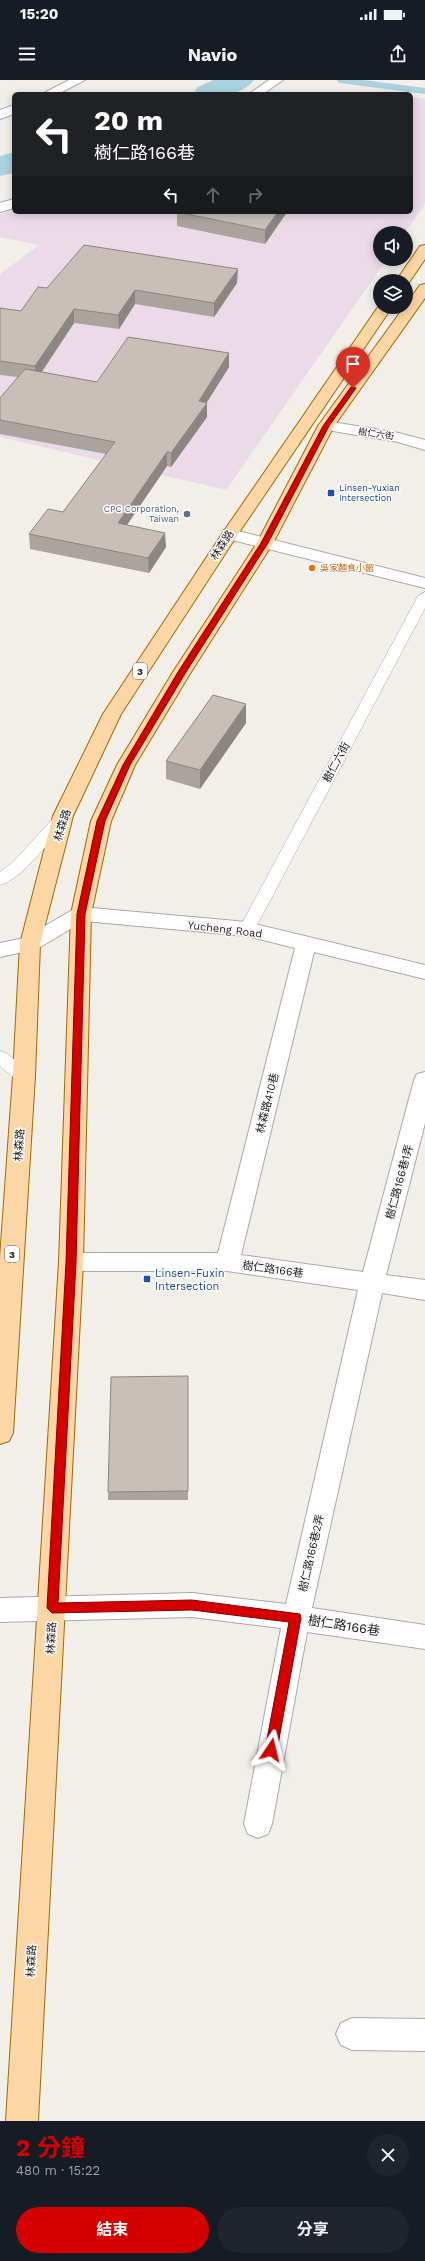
<!DOCTYPE html>
<html lang="zh-TW">
<meta charset="utf-8">
<style>
:root{--surface:#171b24;--page:#20242c;--text:#f1f3f6;--muted:#9ea1a6;--accent:#d40000}
body{margin:0;font-family:"Work Sans","Noto Sans TC",sans-serif;background:var(--page);color:var(--text);height:100vh;display:flex;flex-direction:column;font-size:15px;white-space:nowrap}
*{box-sizing:border-box;margin:0}
p{font-size:13px;color:var(--muted)}
.icon{flex:none;width:22px;height:22px;fill:none;stroke:currentColor;stroke-width:2;stroke-linecap:round;stroke-linejoin:round}
.map{position:relative;height:2041px;overflow:hidden}
.details{display:flex;flex-direction:column;background:var(--surface);flex:1}
.details>*{flex:none}
.guide{position:absolute;left:12px;top:12px;width:401px;height:122px;border-radius:6px;box-shadow:0 2px 10px #0003;background:#202124;color:#fff;overflow:hidden}
.controls{position:absolute;left:373px;top:146px;display:grid;gap:8px}
.controls a{display:grid;place-items:center;width:40px;height:40px;border-radius:50%;background:var(--surface);box-shadow:0 2px 10px #0003;font-size:20px}
.pin{position:absolute;display:grid;place-items:center;width:34px;height:34px;color:#fff;margin:-41px -17px;border-radius:50% 50% 50% 0;rotate:-45deg;box-shadow:0 0 4px #0007}
.pin .icon{rotate:45deg}
.me{position:absolute;width:44px;margin:-22px;rotate:10deg;stroke-linejoin:round;filter:drop-shadow(0 0 3px #0008)}
.turn{display:flex;align-items:center;gap:14px;height:84px;padding:0 16px;font-size:18px}
.turn .icon{width:52px;height:52px;stroke-width:2.5}
.turn b{display:block;font-size:28px;line-height:34px}
.lanes{display:flex;align-items:center;height:38px;padding:0 16px;background:#0003;justify-content:center;gap:20px;direction:ltr}
.lanes .off{opacity:.35}
.round{display:grid;place-items:center;flex:none;width:42px;height:42px;border-radius:21px;background:var(--page)}
.head{display:flex;align-items:center;justify-content:space-between;height:68px;padding:0 16px}
h1{font-size:24px;font-weight:700;line-height:30px;color:var(--accent)}
.button{display:flex;gap:8px;margin-top:auto;padding:8px 16px}
.button a{flex:1;height:46px;border-radius:24px;background:var(--accent);color:#fff;font-size:16px;font-weight:700;line-height:46px;text-align:center}
.button a+a{background:var(--page);color:var(--text)}
.status{display:flex;justify-content:space-between;align-items:center;height:28px;padding:0 20px;background:var(--surface);direction:ltr}
.status svg{height:11px;fill:currentColor}
header{display:flex;justify-content:space-between;align-items:center;height:52px;padding:0 16px;background:var(--surface);font-size:18px;font-weight:700}
.map>svg:first-child{display:block}
.industrial{fill:#ebdbe8}
.lines{fill:none;stroke-linecap:round;stroke-linejoin:round}
.stream{stroke:#aad3df;stroke-width:6}
.river{fill:#aad3df;fill-rule:evenodd}
.service-casing{stroke:#a9a9a9;stroke-width:1}
.minor-casing{stroke:#a9a9a9;stroke-width:2}
.primary-casing{stroke:#a06b00;stroke-width:2}
.service{fill:#fff;fill-rule:evenodd}
.minor{fill:#fff;fill-rule:evenodd}
.primary{fill:#fcd6a4;fill-rule:evenodd}
.wall{fill:#aba49e}
.shaded-wall{fill:#8b8681}
.building{fill:#c7bfb8;stroke:#8b8681}
.route{fill:#d40000;stroke:#8a0000}
.transit-dot{fill:#1a4fb4;stroke:#fff;stroke-width:1.5}
.service-dot{fill:#5c6f8a;stroke:#fff;stroke-width:1.5}
.food-dot{fill:#e8710a;stroke:#fff;stroke-width:1.5}
.labels{text-anchor:middle;stroke-width:3;stroke-linejoin:round;paint-order:stroke}
.far-street-label{font-size:9px;fill:#222;stroke:#fff}
.far-transit-label{font-size:9px;fill:#164399;stroke:#fff;text-anchor:start}
.far-service-label{font-size:9px;fill:#4e5e75;stroke:#fff;text-anchor:end}
.far-food-label{font-size:9px;fill:#c56008;stroke:#fff;text-anchor:start}
.shield{fill:#fff;stroke:#646464;stroke-width:1}
.shield-label{font-size:10px;font-weight:bold;fill:#222}
.street-label{font-size:11px;fill:#222;stroke:#fff}
.transit-label{font-size:11px;fill:#164399;stroke:#fff;text-anchor:start}
.near-street-label{font-size:13px;fill:#222;stroke:#fff}
</style>
<div class="status"><b>15:20</b><svg viewBox="0 0 49 12"><path d="M0 12V9h3v3zM5 12V6h3v6zM10 12V3h3v9zM15 12V0h3v12zM26 1h20v11H26zM47 4h2v5h-2z"/></svg></div>
<header><svg class="icon" aria-label="menu" viewBox="0 0 24 24"><path d="M4 6h16M4 12h16M4 18h16"/></svg>Navio<svg class="icon" aria-label="share" viewBox="0 0 24 24"><path d="M12 15V3M7 8l5-5 5 5M5 13v7h14v-7"/></svg></header>
<div class="map">
<svg width="425" height="2041" viewBox="0 0 425 2041">
<rect width="100%" height="100%" fill="#f2efe9"/>
<path class="industrial" d="M411,17L425,19V124L405,153H380V179H387L226,410L0,357V194L39,165L0,157V134L14,129V132H411Z"/>
<g class="lines">
<path class="stream" d="M340,0L425,11"/>
<path class="river" d="M213,0H254C240,19 214,14 193,14L198,7Z
M14,72V93L0,96V76Z"/>
<g class="service-casing">
<path id="service" d="M425,512V528L255,849L253,853H241L239,849L418,516Z
M63,731L68,733L70,736L68,739C52,758 23,799 0,805V792L14,781L58,733Z
M0,971L6,973L30,992L32,996L30,1000C18,1004 9,993 0,986Z"/>
</g>
<g class="minor-casing">
<path id="minor" d="M69,0H85L58,14H42Z
M269,0H283L263,14H249Z
M14,25V34L0,39V30Z
M14,119V128L0,132V123Z
M326,341L399,353L425,360V370L398,362L321,349L318,346L321,343Z
M230,449L425,498V508L224,458L222,454L224,450Z
M81,827L247,842L425,885V899L314,872L241,1175L363,1192L414,1000L417,994L425,992V1043L386,1195L425,1200V1220L382,1213L312,1528L425,1545V1569L307,1552L272,1744L268,1754L258,1758L248,1754L244,1744L281,1548L192,1537L0,1542V1518L192,1513L286,1524L358,1210L227,1191H71L63,1189L59,1182L63,1175L71,1173H218L295,868L247,856L84,841L37,869L0,877V863L24,858L74,829Z
M352,1938L425,1939V1971L352,1970L341,1965L336,1954L341,1943Z"/>
</g>
<g class="primary-casing">
<path id="primary" d="M425,165V179L408,204H406V201H396L420,166Z
M425,204V218L334,346L273,463L191,592L135,685L111,741L91,834L83,1182L38,2041H6L59,1182L71,834L91,741L117,685L173,592L257,463L318,346L420,205Z
M380,224V227H392L238,454L121,634L73,736L40,864L35,996L13,1353L9,1361L0,1364V1178L13,996L20,864L53,736L103,634L222,454Z"/>
</g>
<use href="#service" class="service"/>
<use href="#minor" class="minor"/>
<use href="#primary" class="primary"/>
</g>
<path class="wall" d="M177,132H287L265,164L177,146Z
M237,203L214,237L135,224L119,249L74,243L42,292L97,302L229,273V287L206,323L207,337L171,387L167,386L127,445L166,467L149,493L30,469L29,454L63,432L106,374L0,354V318L18,297L0,295V228L21,231L47,208Z
M246,624V643L200,709L166,699V681Z
M188,1296V1420H108V1412Z"/>
<path class="shaded-wall" d="M278,132H287L265,164V150Z
M238,189L237,203L214,237V223Z
M135,210V224L119,249L118,235Z
M74,229V243L36,300L35,286Z
M229,273V287L204,327L207,323V337L171,387V373L199,321Z
M167,372V386L118,458V443Z
M165,453L166,467L149,493L148,478Z
M246,624V643L200,709V690Z"/>
<path class="building" d="M177,132H278L265,150Z
M84,165L238,189L214,223L135,210L118,235L74,229L35,286L0,281V228L21,231L38,207L47,208Z
M128,257L229,273L199,321L207,323L171,373L167,372L118,443L165,453L148,478L29,454L48,429L63,432L115,362L0,340V318L25,289L97,302Z
M213,615L246,624L200,690L166,681Z
M188,1296V1411L108,1412L111,1297Z"/>
<path class="route" d="M351,307L356,308L329,346L268,463L186,592L130,685L105,741L85,834L76,1182L58,1523L192,1520L300,1534L301,1538L277,1670L275,1674L271,1676L267,1674L265,1670L289,1542L192,1530L52,1533L47,1528L66,1182L77,834L97,741L123,685L178,592L261,463L323,346Z"/>
<g class="transit-dot">
<rect x="327" y="409" width="8" height="8" rx="2"/>
<rect x="143" y="1195" width="8" height="8" rx="2"/>
</g>
<circle class="service-dot" cx="187" cy="434" r="4"/>
<circle class="food-dot" cx="312" cy="488" r="4"/>
<g class="labels">
<g class="far-street-label">
<text transform="translate(376 354) rotate(9)" y="3">樹仁六街</text>
</g>
<g class="far-transit-label">
<text x="339" y="411">Linsen-Yuxian<tspan x="339" dy="10">Intersection</tspan></text>
</g>
<g class="far-service-label">
<text x="179" y="432">CPC Corporation,<tspan x="179" dy="10">Taiwan</tspan></text>
</g>
<g class="far-food-label">
<text x="320" y="491">吳家麵食小館</text>
</g>
<g class="shield">
<rect x="133" y="583" width="14" height="16" rx="3"/>
<rect x="5" y="1166" width="14" height="16" rx="3"/>
</g>
<g class="shield-label">
<text x="140" y="595">3</text>
<text x="12" y="1178">3</text>
</g>
<g class="street-label">
<text transform="translate(222 465) rotate(-57)" y="4">林森路</text>
<text transform="translate(336 682) rotate(-62)" y="4">樹仁六街</text>
<text transform="translate(62 745) rotate(-72)" y="4">林森路</text>
<text transform="translate(225 849) rotate(7)" y="4">Yucheng Road</text>
<text transform="translate(267 1023) rotate(-76)" y="4">林森路410巷</text>
<text transform="translate(19 1065) rotate(-86)" y="4">林森路</text>
<text transform="translate(399 1102) rotate(-75)" y="4">樹仁路166巷1弄</text>
<text transform="translate(273 1189) rotate(8)" y="4">樹仁路166巷</text>
<text transform="translate(311 1473) rotate(-77)" y="4">樹仁路166巷2弄</text>
<text transform="translate(51 1558) rotate(-87)" y="4">林森路</text>
<text transform="translate(31 1881) rotate(-87)" y="4">林森路</text>
</g>
<g class="transit-label">
<text x="155" y="1197">Linsen-Fuxin<tspan x="155" dy="13">Intersection</tspan></text>
</g>
<g class="near-street-label">
<text transform="translate(344 1545) rotate(9)" y="5">樹仁路166巷</text>
</g>
</g>
</svg>
<div class="controls">
<a><svg class="icon" aria-label="sound" viewBox="0 0 24 24"><path d="M4 9h4l5-4v14l-5-4H4zM17 9q2 3 0 6"/></svg></a>
<a><svg class="icon" aria-label="layers" viewBox="0 0 24 24"><path d="M12 4l9 5-9 5-9-5zM3 14l9 5 9-5"/></svg></a>
</div>
<div class="pin" style="left:353px;top:308px;background:#d93025"><svg class="icon" aria-label="arrive" viewBox="0 0 24 24"><path d="M6 21V4h12l-3 4 3 4H6"/></svg></div>
<svg class="me" style="left:271px;top:1670px" viewBox="-20 -20 40 40"><path d="M0-17L14 15 0 8-14 15z" fill="#d40000" stroke="#fff" stroke-width="4"/></svg>
<div class="guide">
<div class="turn"><svg class="icon" aria-label="left" viewBox="0 0 24 24"><path d="M17 20v-9H6M10 6l-5 5 5 5"/></svg><div><b>20 m</b>樹仁路166巷</div></div>
<div class="lanes"><svg class="icon" aria-label="left" viewBox="0 0 24 24"><path d="M17 20v-9H6M10 6l-5 5 5 5"/></svg><svg class="icon off" aria-label="ahead" viewBox="0 0 24 24"><path d="M12 20V5M6 11l6-6 6 6"/></svg><svg class="icon off" aria-label="right" viewBox="0 0 24 24"><path d="M7 20v-9h11M14 6l5 5-5 5"/></svg></div>
</div>
</div>
<section class="details">
<div class="head"><div><h1>2 分鐘</h1><p>480 m · 15:22</p></div><a class="round"><svg class="icon" aria-label="close" viewBox="0 0 24 24"><path d="M6 6l12 12M18 6L6 18"/></svg></a></div>
<div class="button"><a>結束</a><a>分享</a></div>
</section>
